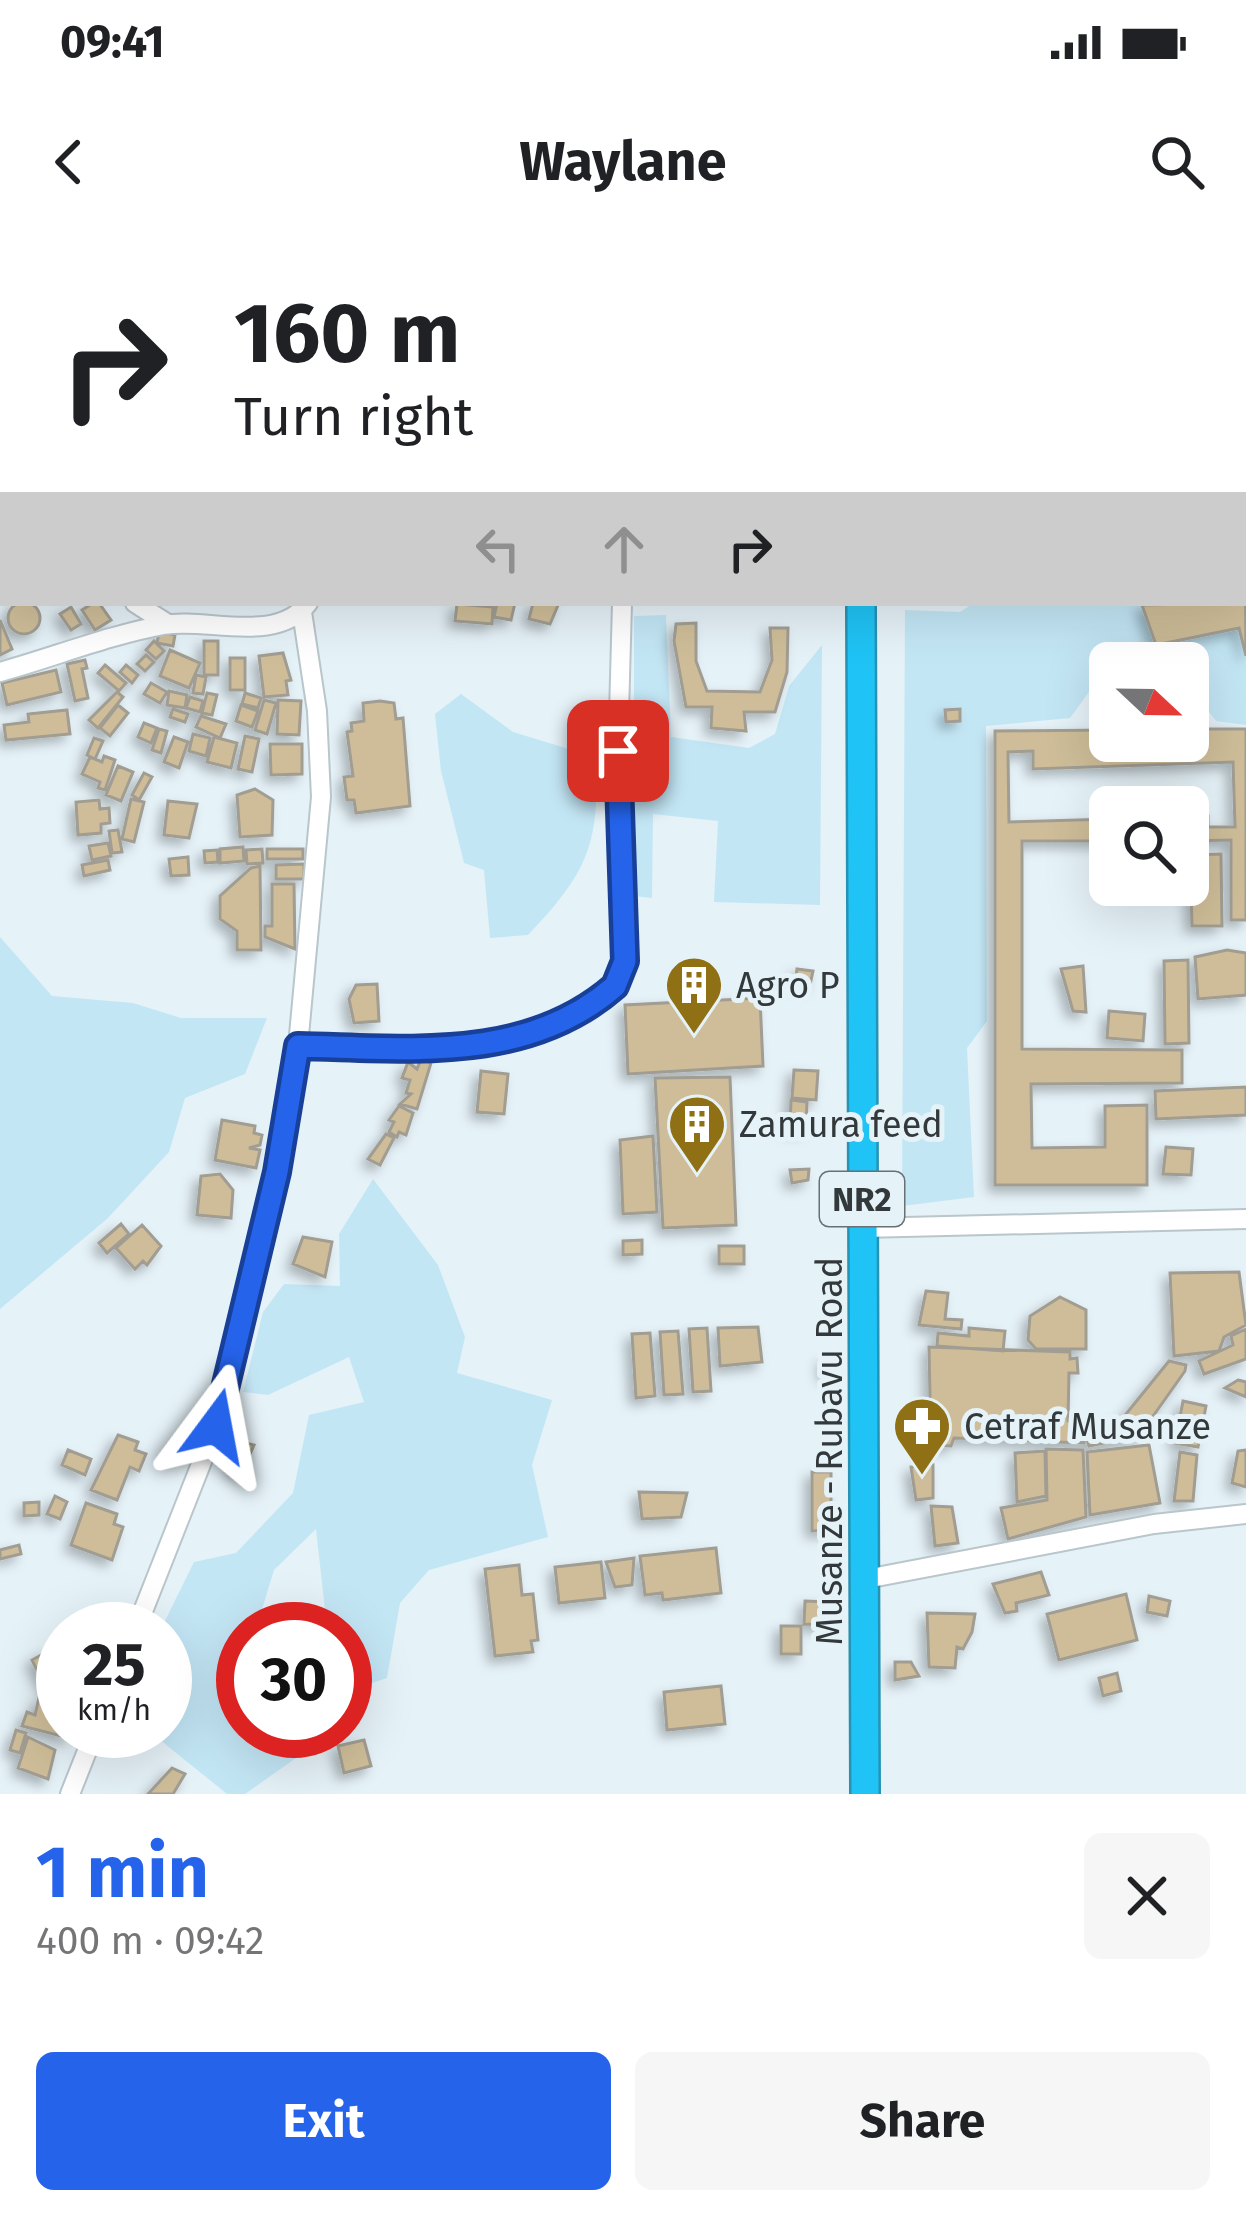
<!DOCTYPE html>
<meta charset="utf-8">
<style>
:root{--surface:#fff;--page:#f6f6f6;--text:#202124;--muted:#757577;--accent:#2563eb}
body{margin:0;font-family:"Fira Sans",sans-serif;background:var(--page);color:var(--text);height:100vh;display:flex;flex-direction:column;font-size:45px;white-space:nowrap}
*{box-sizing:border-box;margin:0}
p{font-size:39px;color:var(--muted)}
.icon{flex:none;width:66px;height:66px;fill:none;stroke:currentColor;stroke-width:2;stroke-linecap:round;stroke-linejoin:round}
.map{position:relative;height:1554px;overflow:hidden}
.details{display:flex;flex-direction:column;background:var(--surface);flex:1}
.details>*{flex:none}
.hud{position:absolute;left:0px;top:0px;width:1248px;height:366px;box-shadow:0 12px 48px #0002;background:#fff;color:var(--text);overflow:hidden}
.needle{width:78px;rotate:112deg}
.controls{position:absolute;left:1089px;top:402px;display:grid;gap:24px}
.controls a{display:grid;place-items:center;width:120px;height:120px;border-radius:18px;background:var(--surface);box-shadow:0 12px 48px #0002;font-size:60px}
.speed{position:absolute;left:36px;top:1362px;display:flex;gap:24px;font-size:60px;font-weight:700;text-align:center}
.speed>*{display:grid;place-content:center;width:156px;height:156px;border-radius:50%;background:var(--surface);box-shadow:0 12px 48px #0002;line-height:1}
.speed small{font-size:30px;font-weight:400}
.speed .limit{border:18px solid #d22;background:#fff;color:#111}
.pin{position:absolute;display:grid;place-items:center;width:102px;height:102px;color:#fff;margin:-51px;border-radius:24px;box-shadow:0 6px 18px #0006}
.me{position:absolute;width:132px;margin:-66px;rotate:13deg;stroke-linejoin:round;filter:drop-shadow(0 0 9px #0008)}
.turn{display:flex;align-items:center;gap:42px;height:252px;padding:0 36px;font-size:54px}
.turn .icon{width:156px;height:156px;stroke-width:2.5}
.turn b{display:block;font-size:84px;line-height:102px}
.lanes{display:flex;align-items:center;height:114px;padding:0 36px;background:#0003;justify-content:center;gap:60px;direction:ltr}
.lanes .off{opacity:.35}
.round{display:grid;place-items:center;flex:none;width:126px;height:126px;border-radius:18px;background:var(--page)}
.headline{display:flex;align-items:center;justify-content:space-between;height:204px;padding:0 36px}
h1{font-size:72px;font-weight:700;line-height:90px;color:var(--accent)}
.primary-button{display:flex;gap:24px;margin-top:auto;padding:24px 36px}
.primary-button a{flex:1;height:138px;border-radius:18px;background:var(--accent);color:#fff;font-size:48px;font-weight:700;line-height:138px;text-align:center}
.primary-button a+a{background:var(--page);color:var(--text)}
.status{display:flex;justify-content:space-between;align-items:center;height:84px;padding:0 60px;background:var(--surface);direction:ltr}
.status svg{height:33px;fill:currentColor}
header{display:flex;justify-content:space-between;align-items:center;height:156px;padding:0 36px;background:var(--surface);font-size:54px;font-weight:700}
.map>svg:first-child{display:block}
.green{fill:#c3e6f5}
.building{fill:#cebd98;stroke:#a19d92;stroke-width:3;filter:url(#shadow)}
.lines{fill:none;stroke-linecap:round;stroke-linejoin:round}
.minor-casing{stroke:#b9c6cc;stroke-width:22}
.major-casing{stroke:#2693b4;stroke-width:26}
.highway-casing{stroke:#2693b4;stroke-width:32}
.minor{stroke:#fff;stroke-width:18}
.major{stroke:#79dbf9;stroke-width:21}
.highway{stroke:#1fc3f5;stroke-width:27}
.route-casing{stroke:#184099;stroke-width:30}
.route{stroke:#2563eb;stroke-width:21}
.labels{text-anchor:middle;stroke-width:10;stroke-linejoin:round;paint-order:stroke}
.shield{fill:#e5f2f8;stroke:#687074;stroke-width:3}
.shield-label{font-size:33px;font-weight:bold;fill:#33393b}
.poi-label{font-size:36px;fill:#33393b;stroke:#e5f2f8;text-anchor:start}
.street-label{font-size:36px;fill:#33393b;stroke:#e5f2f8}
</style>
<div class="status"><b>09:41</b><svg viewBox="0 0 49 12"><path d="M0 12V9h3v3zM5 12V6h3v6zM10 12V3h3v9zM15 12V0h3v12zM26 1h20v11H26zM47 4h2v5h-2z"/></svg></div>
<header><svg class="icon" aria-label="back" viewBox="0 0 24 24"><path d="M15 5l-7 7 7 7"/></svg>Waylane<svg class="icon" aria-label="search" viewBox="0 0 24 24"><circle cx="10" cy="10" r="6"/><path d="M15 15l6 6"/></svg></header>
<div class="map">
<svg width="1246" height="1554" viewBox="0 0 1246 1554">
<defs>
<filter id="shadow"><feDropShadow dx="-6" dy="6" stdDeviation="6" flood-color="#0004"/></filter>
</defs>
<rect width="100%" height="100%" fill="#e5f2f8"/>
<path class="green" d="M1246,194V485L1216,481L1188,444V423L1167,418L1110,423L1070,478L986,486L987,781L967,808L974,957L902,966L905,370L960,372L974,363H1245Z
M666,375L671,497L749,508L775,494L789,446L822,405L820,665L714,662L718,581L653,574L652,658L634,656V376Z
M461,454L513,492L595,517C601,603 587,633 528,695L490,698L484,630L464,623L441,531L435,474Z
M0,697L52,756L133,763L181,778H267L245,834L185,858L169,912L108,978L0,1069Z
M373,939L438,1025L465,1097L457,1133L552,1160L532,1225L548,1297L429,1330L400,1363L387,1438L346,1452L345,1389L327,1388L316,1289L274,1330L259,1379L268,1389H243V1491H315L316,1504L245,1554H227L149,1491H165L161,1389L194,1322L236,1313L293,1253L309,1175L364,1162L349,1117L268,1155L243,1152L263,1072L284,1044L340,1046L339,994Z"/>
<path class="building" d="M522,0H567L568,3H523Z
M1245,296L1246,416L1239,388L1156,405L1142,365L1245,363Z
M8 378a16 16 0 1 1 32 0a16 16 0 1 1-32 0Z
M93,363H99L111,380L95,390L82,370Z
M497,363H515L511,380L494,377Z
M533,363H559L550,384L529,379Z
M457,364L493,367L492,384L455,381Z
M71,367L81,384L71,390L60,374Z
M0,380L12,409L0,415Z
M696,383V421L707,451L760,452L772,420L770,388H788L787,432L775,472H744L746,491L711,488L712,467H686L674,401L676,384Z
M159,392L175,395L173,406L157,403Z
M154,401L164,411L156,419L146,410Z
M204,401H218V435H204Z
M170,410L200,423L189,448L160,436Z
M283,413L291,440L286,441L288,455L264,457L259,416Z
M146,415L154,422L145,431L137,424Z
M230,418H245V450H230Z
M85,420L87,428L82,429L88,458L75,461L67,424Z
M105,425L126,443L119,451L98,433Z
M126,425L138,435L132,443L120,432Z
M56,430L61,452L7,465L2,443Z
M196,435L206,437L203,454L193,453Z
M151,443L167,452L160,463L144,454Z
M169,451L187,455L185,468L167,465Z
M117,452L123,457L98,488L89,480Z
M207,453L217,455L212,475L202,473Z
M245,453L261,458L258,468L242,464Z
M190,457L203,461L200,472L186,468Z
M264,460L276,463L267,494L255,490Z
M278,460L301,461L299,495L277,494Z
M380,461L394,463L396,479L403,478L410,566L356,573L354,560H347L344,537L353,536L347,492L352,491L351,483L364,481L363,463Z
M118,465L128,473L110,496L100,488Z
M241,465L258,471L252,487L236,481Z
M173,469L188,474L185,482L170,477Z
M960,469V481L946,482L945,470Z
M67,470L70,494L6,500L4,485L29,482L28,474Z
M201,476L226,484L220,498L196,487Z
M144,483L157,488L151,503L138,497Z
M159,489L167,491L161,513L152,510Z
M1188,489H1246V680H1231V600L1188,601V577L1208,576V587H1235L1233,522L1033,529V511L1008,512L1009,582L1110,579V601H1022V809L1182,810V843L1031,844L1032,908L1105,907V866L1147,865V945H995V491L1110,490V501H1188Z
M193,494L210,498L206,516L189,511Z
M245,496L259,499L252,532L238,529Z
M174,497L188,502L179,528L164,522Z
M214,497L237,503L231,528L207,522Z
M94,498L103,501L95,519L87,515Z
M270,504H302V534L271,535Z
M104,516L115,520L105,550L98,548L100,542L82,534L90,517L102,522Z
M118,526L133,532L121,561L106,555Z
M144,533L152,537L139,560L132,555Z
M255,549L273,560L272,595L240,597L237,555Z
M131,559L144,562L134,602L122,599Z
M99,560L100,569L109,568L110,583L101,584V593L78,595L76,562Z
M168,561L197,564L189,598L164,595Z
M118,590L122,612L112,613L109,591Z
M108,603L111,616L92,620L89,606Z
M243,607L244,621L220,623V609Z
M262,609L263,623L247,624L246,610Z
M267,609H303V619H267Z
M217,610L218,622L205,623L204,611Z
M1221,614L1222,686H1192L1190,615Z
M188,617L189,635L171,636L169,619Z
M108,620L110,630L84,636L82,625Z
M304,624V639H276V625Z
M260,626L261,710H237V691L220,679V656L251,628Z
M272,644H294L295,709L265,697V686H272Z
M1227,710L1246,713V755L1198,759L1195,717Z
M1188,720L1189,803L1165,804L1164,721Z
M1083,726L1086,772L1073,771L1061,729Z
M797,729L813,731L810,745L795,742Z
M377,744L379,781L354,783L349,759L356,745Z
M760,758L763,826L628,834L625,765Z
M1109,771L1145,774L1143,801L1107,798Z
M421,819L431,823L417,869L400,864L411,854L406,853L410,840L402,838L408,822L417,829Z
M794,830L818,831L816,860L792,858Z
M481,831L508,834L504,874L477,872Z
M730,837L736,985L663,988L655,838Z
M1246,847V875L1156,879L1155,851Z
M791,860L807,862L806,888H790Z
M399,866L413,873L406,895L399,892L397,897L389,892L394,882L389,880Z
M222,880L255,886L254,893L262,895L260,905L249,908L260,910L256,928L215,920Z
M386,894L394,898L380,925L368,919Z
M653,896L657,972L623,974L620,900Z
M1166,907L1193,909L1191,935L1163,934Z
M809,929L808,940L792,943L790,930Z
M220,934L233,950L231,978L197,975L201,936Z
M121,984L129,994L107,1013L99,1003Z
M142,985L161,1006L147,1025L143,1021L135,1029L116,1008Z
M303,997L332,1002L325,1037L293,1024Z
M642,1000V1014L623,1015V1001Z
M719,1006H744V1024H719Z
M1239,1032L1246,1085L1224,1097L1219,1111L1174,1116L1170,1033Z
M926,1051L948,1053L945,1079L962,1080L961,1089L919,1085Z
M1060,1057L1086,1070V1109H1036L1028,1100L1030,1076Z
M758,1087L762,1122L720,1126L718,1088Z
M707,1088L711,1151L693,1152L689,1089Z
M969,1088L1005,1091L1003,1111L937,1106L938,1093L969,1096Z
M1246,1089V1119L1204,1134L1199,1121L1233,1105L1231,1096Z
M678,1091L683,1154L664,1155L660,1092Z
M650,1093L655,1156L636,1158L632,1094Z
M929,1107L1070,1112V1119L1077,1118L1078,1133H1069L1068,1181L1083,1183L1084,1203L954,1198L951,1206L931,1205Z
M824,1118H834L835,1135H825Z
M1169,1121L1186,1125L1185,1131L1139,1196L1089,1206L1085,1193L1122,1179Z
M1238,1140L1246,1142V1157L1225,1148Z
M1183,1161L1206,1166L1198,1207L1175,1203Z
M118,1195L138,1202L135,1210L146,1214L139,1231L130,1227L117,1260L91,1250Z
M236,1201L254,1205L242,1232L232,1228L239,1212L232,1209Z
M1149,1205L1160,1263L1090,1275L1087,1212Z
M1046,1209L1083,1210L1086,1277L1008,1299L1001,1268L1047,1260Z
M68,1210L91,1219L85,1235L62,1225Z
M1246,1210V1247L1232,1243L1238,1211Z
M1045,1211L1046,1256L1017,1262L1015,1213Z
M1180,1212L1197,1215L1193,1261H1174Z
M933,1225V1258L916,1260L911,1227Z
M812,1232H831V1290L812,1291Z
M639,1252L687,1253L681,1277L642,1279Z
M55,1256L67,1262L60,1279L47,1274Z
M39,1262V1275L24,1276V1263Z
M86,1263L117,1274L114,1284L123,1287L112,1320L71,1305Z
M931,1266L952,1267L958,1303L935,1306Z
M19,1305L21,1314L0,1319V1310Z
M716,1308L721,1353L663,1360L662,1353L645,1355L640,1316Z
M634,1318L632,1345L615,1347L606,1322Z
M601,1322L605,1358L559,1363L555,1327Z
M519,1325L522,1355L533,1354L538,1400L531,1401L533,1412L495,1416L485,1329Z
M1041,1332L1049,1355L1016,1363L1017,1371L1005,1373L993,1344Z
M1126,1354L1137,1400L1059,1420L1047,1374Z
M1149,1356L1170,1361L1167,1376L1147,1372Z
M805,1361L830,1362L828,1385L804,1384Z
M927,1373L975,1374L972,1392L963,1409L957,1407L955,1428L929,1427Z
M781,1386H801V1414H781Z
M50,1410L63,1438L48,1452L32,1420Z
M895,1422H911L919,1436L895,1440Z
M1117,1433L1121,1451L1103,1456L1099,1438Z
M721,1446L725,1484L667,1490L664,1452Z
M39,1457L57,1464L52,1476L58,1478L63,1464V1491H72L69,1498L22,1486L27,1472L35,1475Z
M16,1490L26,1493L20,1513L10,1510Z
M28,1497L55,1510L48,1539L18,1528Z
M364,1500L371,1526L344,1533L338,1506Z
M172,1528L185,1534L173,1554H148Z"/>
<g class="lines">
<g class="minor-casing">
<path id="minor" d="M284,0L285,3
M599,0V3
M1213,0V3
M27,3V0
M0,281L3,283
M135,363L168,384
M0,432C54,417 109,395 164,385C206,377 277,405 308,363
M298,806C408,807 524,823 615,746L625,721L618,511L622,363
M863,988L1246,979
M866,1339L1154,1284L1246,1274
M136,1389L216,1186L277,932L298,806L321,557L317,471L302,372
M70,1554L95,1491"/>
</g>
<g class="major-casing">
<path id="major" d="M1245,111H1246"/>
</g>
<g class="highway-casing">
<path id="highway" d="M860,3V0
M861,363L865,1554"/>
</g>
<use href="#minor" class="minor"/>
<use href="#major" class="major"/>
<use href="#highway" class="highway"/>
</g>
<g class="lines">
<g class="route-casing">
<path id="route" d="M216,1186L277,932L298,806C406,808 526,824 615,746L625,721L618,511"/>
</g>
<use href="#route" class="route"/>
</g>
<defs>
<g id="building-pin" transform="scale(3)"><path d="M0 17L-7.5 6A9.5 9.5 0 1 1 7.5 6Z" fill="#907015" stroke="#e5f2f8"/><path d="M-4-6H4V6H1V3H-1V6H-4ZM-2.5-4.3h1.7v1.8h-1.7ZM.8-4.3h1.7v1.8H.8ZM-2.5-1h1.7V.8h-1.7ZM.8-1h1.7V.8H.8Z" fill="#fff"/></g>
<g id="pharmacy-pin" transform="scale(3)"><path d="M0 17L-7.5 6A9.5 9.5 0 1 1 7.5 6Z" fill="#907015" stroke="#e5f2f8"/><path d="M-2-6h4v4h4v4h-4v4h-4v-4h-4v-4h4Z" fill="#fff"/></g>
</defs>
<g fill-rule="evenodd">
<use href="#building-pin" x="694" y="745"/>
<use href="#building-pin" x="697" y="884"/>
<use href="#pharmacy-pin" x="922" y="1186"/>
</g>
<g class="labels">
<rect class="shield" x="820" y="932" width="84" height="54" rx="9"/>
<g class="shield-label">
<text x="862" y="971">NR2</text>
</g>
<g class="poi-label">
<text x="736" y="758">Agro P</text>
<text x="739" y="897">Zamura feed</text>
<text x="964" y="1199">Cetraf Musanze</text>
</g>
<g class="street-label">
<text transform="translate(829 1211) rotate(-90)" y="13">Musanze - Rubavu Road</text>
</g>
</g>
</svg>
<div class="controls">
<a><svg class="needle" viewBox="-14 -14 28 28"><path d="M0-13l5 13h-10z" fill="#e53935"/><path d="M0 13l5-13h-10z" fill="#757577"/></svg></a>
<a><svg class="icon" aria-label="search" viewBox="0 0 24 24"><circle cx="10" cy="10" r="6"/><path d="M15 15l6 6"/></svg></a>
</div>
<div class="speed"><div>25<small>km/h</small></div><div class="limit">30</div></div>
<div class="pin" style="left:618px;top:511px;background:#d93025"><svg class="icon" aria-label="arrive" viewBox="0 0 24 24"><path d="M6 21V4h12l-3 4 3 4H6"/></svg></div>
<svg class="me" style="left:216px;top:1186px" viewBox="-20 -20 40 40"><path d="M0-17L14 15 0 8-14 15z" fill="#2563eb" stroke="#fff" stroke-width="4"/></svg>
<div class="hud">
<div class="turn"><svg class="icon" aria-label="right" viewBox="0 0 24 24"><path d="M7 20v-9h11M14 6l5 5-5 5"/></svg><div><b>160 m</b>Turn right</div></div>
<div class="lanes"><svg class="icon off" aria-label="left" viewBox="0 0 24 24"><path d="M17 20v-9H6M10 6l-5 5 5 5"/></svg><svg class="icon off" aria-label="ahead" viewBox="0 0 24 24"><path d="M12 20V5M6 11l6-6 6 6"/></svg><svg class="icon" aria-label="right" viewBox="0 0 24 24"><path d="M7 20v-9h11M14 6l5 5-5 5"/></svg></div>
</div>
</div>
<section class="details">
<div class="headline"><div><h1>1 min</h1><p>400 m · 09:42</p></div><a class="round"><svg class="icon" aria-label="close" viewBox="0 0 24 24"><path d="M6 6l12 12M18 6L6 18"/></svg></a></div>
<div class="primary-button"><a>Exit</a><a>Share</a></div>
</section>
